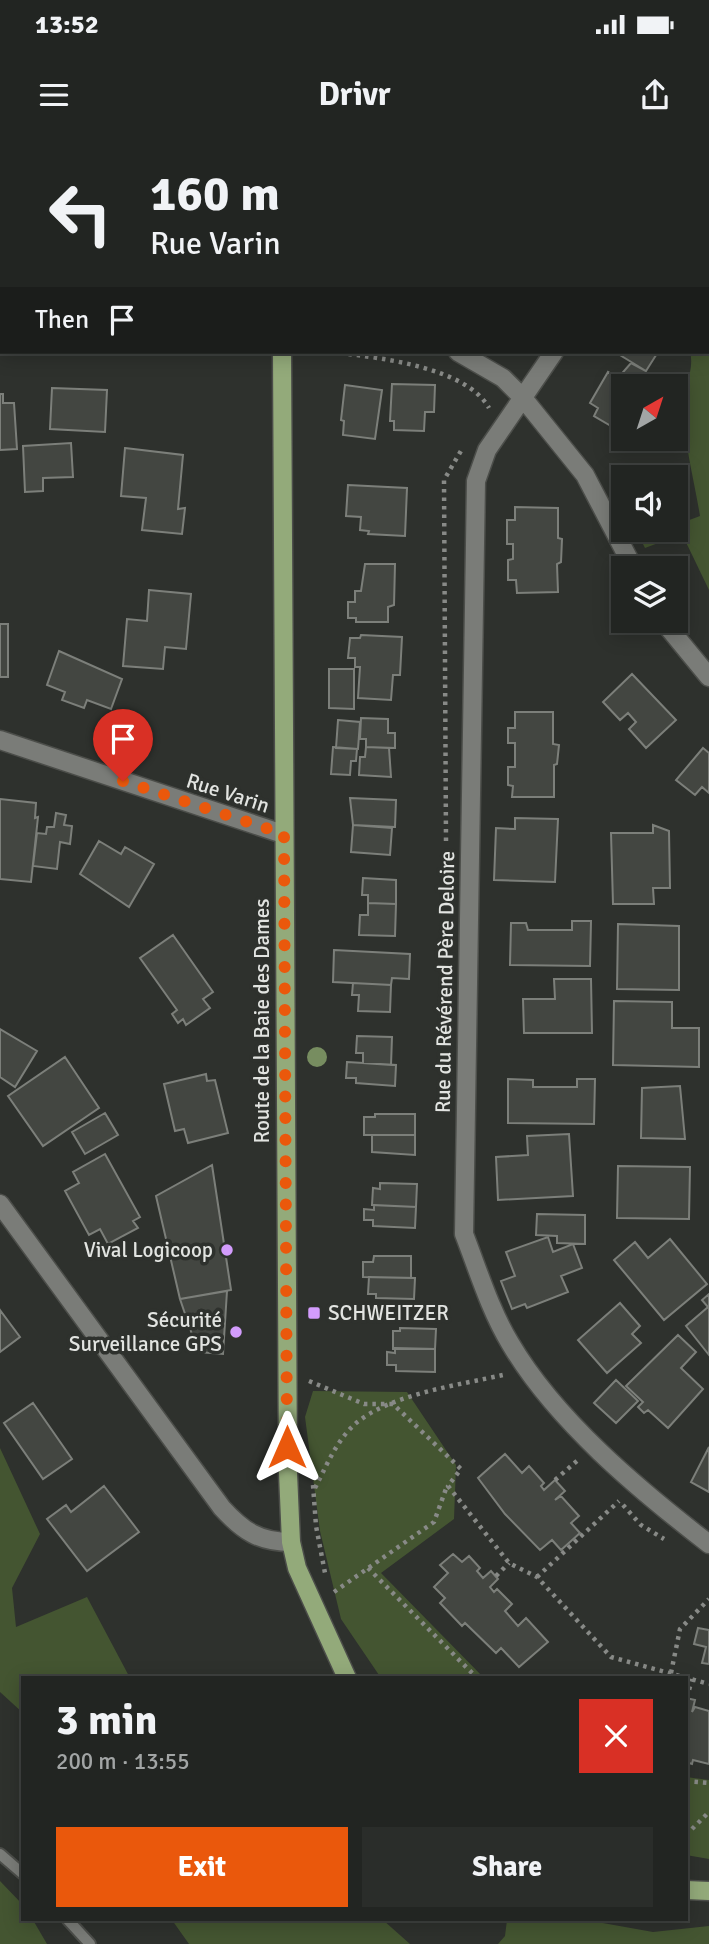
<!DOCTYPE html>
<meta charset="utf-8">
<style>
:root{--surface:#222522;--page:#2a2d2a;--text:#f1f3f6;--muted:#a2a5a5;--line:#3f4240;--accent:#ea580c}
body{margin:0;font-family:Signika,sans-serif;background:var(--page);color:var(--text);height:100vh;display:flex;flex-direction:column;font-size:26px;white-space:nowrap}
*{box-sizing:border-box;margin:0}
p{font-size:23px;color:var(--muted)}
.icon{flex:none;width:38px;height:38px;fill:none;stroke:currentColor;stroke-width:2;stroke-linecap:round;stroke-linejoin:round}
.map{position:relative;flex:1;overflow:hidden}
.details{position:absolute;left:21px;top:1536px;width:667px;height:245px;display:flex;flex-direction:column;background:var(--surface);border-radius:0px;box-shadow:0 4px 18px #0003,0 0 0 2px var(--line)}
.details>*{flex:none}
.banner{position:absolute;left:0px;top:0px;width:710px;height:214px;box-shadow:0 4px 18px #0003,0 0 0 2px var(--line);background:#222522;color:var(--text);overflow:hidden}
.needle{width:46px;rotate:39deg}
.tools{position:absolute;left:611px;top:234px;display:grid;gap:14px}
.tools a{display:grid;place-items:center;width:77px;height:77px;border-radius:0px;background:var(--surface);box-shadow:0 4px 18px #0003,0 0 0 2px var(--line);font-size:35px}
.pin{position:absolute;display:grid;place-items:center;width:60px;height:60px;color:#fff;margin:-72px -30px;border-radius:50% 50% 50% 0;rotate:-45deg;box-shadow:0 0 7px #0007}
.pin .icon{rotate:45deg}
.me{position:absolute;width:77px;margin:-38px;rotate:0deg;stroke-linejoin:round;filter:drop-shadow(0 0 5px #0008)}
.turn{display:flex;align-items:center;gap:24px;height:147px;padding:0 35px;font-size:32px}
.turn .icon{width:91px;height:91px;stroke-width:2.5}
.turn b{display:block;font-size:49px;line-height:60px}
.then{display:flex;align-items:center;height:66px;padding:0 35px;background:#0003;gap:14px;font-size:26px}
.round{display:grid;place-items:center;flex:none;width:74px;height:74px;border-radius:0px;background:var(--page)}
.overview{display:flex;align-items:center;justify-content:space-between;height:119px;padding:0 35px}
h1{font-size:42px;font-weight:700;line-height:52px}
.primary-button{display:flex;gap:14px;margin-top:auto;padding:14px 35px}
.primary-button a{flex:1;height:80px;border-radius:0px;background:var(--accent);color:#fff;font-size:28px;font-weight:700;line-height:80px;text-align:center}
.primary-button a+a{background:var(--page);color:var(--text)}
.status{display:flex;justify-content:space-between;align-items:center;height:49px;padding:0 35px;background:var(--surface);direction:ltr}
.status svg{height:19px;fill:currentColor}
header{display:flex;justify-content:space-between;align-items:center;height:91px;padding:0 35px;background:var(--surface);font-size:32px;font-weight:700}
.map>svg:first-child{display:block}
.green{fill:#445531}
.building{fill:#434641;stroke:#7c7f7a;stroke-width:2}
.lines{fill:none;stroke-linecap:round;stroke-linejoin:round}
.lane-casing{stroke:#4c4e4a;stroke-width:14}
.street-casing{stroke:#4c4e4a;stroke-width:21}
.secondary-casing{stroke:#4c4e4a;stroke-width:21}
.primary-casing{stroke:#4c4e4a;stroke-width:21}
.path{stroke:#888a87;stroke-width:4.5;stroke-dasharray:3.5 5;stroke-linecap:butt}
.lane{stroke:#7a7c78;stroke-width:10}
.street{stroke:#7a7c78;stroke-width:18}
.secondary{stroke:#869379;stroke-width:18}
.primary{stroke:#93aa7a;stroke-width:18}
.tree{fill:#778d60}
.route{stroke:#ea580c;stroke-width:12;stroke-dasharray:0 21.6}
.poi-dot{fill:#d39cfc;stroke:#2e312d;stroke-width:2.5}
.labels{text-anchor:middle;stroke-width:7;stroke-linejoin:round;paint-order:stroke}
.street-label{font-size:21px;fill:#e2e4e1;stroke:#2e312d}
.poi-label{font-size:21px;fill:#e2e4e1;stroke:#2e312d;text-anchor:end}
</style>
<div class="status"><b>13:52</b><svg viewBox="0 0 49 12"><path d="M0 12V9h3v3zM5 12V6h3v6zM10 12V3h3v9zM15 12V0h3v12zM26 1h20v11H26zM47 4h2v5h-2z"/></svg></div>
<header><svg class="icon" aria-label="menu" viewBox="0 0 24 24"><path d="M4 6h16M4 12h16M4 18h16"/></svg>Drivr<svg class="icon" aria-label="share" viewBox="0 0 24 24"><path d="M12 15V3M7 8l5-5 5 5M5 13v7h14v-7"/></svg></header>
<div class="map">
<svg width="709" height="1804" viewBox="0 0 709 1804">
<rect width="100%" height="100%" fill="#2e312d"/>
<path class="green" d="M709,150V450L682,394L645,408L640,398L662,390H676V385L700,376C694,339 684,303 683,266C683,247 695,231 690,212H709Z
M313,1251L407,1252L456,1325L454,1379L381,1433L484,1538H381L341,1479L320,1391L305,1277Z
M0,1308L40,1394L12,1448L16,1487L87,1457L130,1538H23V1573L0,1552Z
M686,1637L709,1640V1719L686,1715Z
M0,1741L23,1765V1780H33L47,1804H0Z
M172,1780H383L410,1804H189Z
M507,1780H586L653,1792L709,1786V1804H498L505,1796Z"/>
<path class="building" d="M0,79H2L0,152Z
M615,212H658L646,231Z
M631,223L646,231L643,235L652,240L648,247H623V292L612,286L614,283L611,286L594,276L598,268L590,263L608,232L618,238Z
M392,244L435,245L434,272H425L424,291L394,290V281H390Z
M345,245L382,250L375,299L343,295L344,281L341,280Z
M52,248L107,250L105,292L50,289Z
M0,254H3V263H14L17,309L0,310Z
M71,303L73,337L43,338V351L25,352L23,306Z
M125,308L183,315L178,369L185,368L182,394L142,390L146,358L121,356Z
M348,345L407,348L405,396L368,394L369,391L360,390L361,377L346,376Z
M515,367L558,368V398L562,399L561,422L557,424L558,452L517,453L516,440H508V420L513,419V404H507V380H515Z
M365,424H395L394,465L388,467V482H356V478H348V462H355V451H361Z
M149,450L191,454L186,509L165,507L163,529L123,526L127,479L147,481Z
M0,484H8V537H0Z
M361,495L402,497L400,535H393L391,560L358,558L360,527H355V518H348L350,498H360Z
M59,511L122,539L111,569L87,560L84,568L62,560L65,552L47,545Z
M329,529H354V569L329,568Z
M632,534L676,580L646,608L629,589L636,582L628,573L620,580L603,562Z
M515,572H553V604L559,605L557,624L554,625V657H512L513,646L508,645V627H515V603H508V588H515Z
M361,578L388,579V593H395V608L366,607V599H360Z
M338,580L360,582L358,609L336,608Z
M333,607L357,609L356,621H351L350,635L331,634Z
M366,607L389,608L391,637L359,635L360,617H365Z
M703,608L709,613V653L702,647L695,655L676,640Z
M350,658L396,660L395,687L353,685Z
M0,659L36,663L35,678L38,677L31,742L0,739Z
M56,673L66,675L64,685L72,686L70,704L60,702L57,729L33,726L37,693L46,694L47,687H54Z
M515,678L558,679L555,742L494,740L496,688L515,689Z
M353,685L392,688L390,715L351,712Z
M653,685L669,691L670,748H653L654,764H613L611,693H653Z
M99,701L121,714L125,707L154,724L129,767L80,734Z
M363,738L396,740V764L368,763V755H362Z
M368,763L396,764L395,796L359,795L360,775H368Z
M572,781H591L590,826L510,825L511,783H526L528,790H572Z
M618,784L679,786V850L617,849Z
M173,795L213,852L203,859L210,868L186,885L183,879L178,883L172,874L177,870L140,818Z
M334,810L410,814L409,839L392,838L391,845L333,842Z
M554,839H591L592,893H524L523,859H555Z
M353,843L391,845L390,872L358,871L359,855H352Z
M614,861L672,862V888H699V927L613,925Z
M0,889L37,911L15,947L0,937Z
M357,896L392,897L391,925L363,923V913H356Z
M65,917L99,968L43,1006L8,956Z
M347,922L396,925L395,946L356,943V938H346Z
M206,934L207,941L215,940L228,993L188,1003L184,989L175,991L164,944Z
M508,939L533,940V947H577V939H595L594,984L508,983Z
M680,946L685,999L641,998L642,948Z
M105,973L118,995L85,1014L72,992Z
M375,974H415V995H364V977H375Z
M569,994L573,1056L498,1060L496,1017L528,1015L527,996Z
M372,995H415V1015L372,1012Z
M105,1014L140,1077L133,1081L138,1088L108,1104L100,1089L89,1095L65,1051L79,1043L73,1032Z
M212,1025L231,1150L180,1159L156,1056Z
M618,1026L690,1027L689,1079L617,1078Z
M380,1043L417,1044L416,1067L372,1065L373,1048L380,1049Z
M374,1065L416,1067L415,1088L373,1086V1080H364V1069L374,1070Z
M537,1074L585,1075V1104L557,1103V1096L536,1095Z
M548,1097L553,1112L573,1104L582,1128L561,1136L568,1152L527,1168L525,1164L512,1169L501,1141L515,1136L506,1112Z
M670,1099L707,1144L664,1180L614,1120L635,1102L648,1118Z
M374,1116H411V1138L363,1137V1122H373Z
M369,1137L415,1138L414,1159L376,1158V1154H368Z
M227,1151L223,1214L198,1212L180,1159Z
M709,1154V1215L686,1186L708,1167L702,1160Z
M620,1163L640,1186L632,1194L641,1203L607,1233L578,1200Z
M0,1170L20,1197L0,1212Z
M400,1188L436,1189L435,1209H393V1191H400Z
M678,1195L696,1212L681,1228L703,1249L668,1288L648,1270L644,1273L638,1267L643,1262L626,1246Z
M395,1208L435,1209V1232L396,1231V1225H387V1212L395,1213Z
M616,1240L638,1261L616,1283L594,1263Z
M33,1263L72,1319L43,1339L4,1283Z
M709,1307V1352L691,1342Z
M505,1314L522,1333L529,1326L544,1343L541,1346L544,1350L555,1340L565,1351L555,1360L561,1356L579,1376L571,1383L580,1393L561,1410L552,1400L540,1410L505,1374L478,1338Z
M104,1346L139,1392L87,1431L47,1379L66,1365L71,1372Z
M453,1414L462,1422L469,1416L480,1428L477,1431L483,1438L491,1431L498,1439L490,1447L494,1452L497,1449L512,1464L505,1471L518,1486L526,1478L548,1502L519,1527L501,1508L496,1513L465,1483L462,1486L440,1463L445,1458L434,1447L448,1433L440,1425Z
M698,1488L709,1490V1524L702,1523L706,1507L694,1504Z
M686,1558L695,1560L692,1572L695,1567L709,1571V1624L693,1620L692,1624L686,1622Z"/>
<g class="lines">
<g class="lane-casing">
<path id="lane" d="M0,1714L23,1734
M68,1780L90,1804"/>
</g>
<g class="street-casing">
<path id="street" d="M622,0L624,2
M458,212L503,238L523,258L585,335L634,429
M554,212L487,310L476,341L464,1094C478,1130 490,1170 510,1203C555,1280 639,1350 709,1404
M663,481L709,537
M0,600L283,694
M0,1064L222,1368C243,1391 259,1402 291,1402"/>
</g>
<g class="secondary-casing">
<path id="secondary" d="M0,202H2"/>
</g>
<g class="primary-casing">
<path id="primary" d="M289,2V0
M282,212L288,1333L291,1402L297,1428L347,1538
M686,1750L709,1751"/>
</g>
<path class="path" d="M670,2L671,0
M340,213C382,218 467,228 489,268
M446,701L444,340L462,309
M309,1241L364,1264H393L461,1329L448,1346L509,1423L537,1437L611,1517L709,1544
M555,1340L578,1320
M313,1345L316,1386L325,1433
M315,1348C326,1327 336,1301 355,1284C390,1254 459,1245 503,1235
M623,1365L641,1385L664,1399
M368,1428L477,1538
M496,1436L509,1423
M537,1437L619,1361
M334,1452L434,1382L447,1346
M671,1533L680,1489L709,1459
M687,1558L692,1539
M686,1641L709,1643
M686,1695L709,1672"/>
<use href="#lane" class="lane"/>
<use href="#street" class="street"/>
<use href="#secondary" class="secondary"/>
<use href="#primary" class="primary"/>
</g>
<circle class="tree" cx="317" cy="917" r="10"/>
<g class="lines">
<path class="route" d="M123,641L284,694L287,1307"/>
</g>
<g class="poi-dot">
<circle cx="227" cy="1110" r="7"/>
<rect x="307" y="1166" width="14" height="14" rx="3.5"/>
<circle cx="236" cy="1192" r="7"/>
</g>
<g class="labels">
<g class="street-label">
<text transform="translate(228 653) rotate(18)" y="7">Rue Varin</text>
<text transform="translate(445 842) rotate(-89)" y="7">Rue du Révérend Père Deloire</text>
<text transform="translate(262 881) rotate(-90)" y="7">Route de la Baie des Dames</text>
</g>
<g class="poi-label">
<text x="213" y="1117">Vival Logicoop</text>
<text x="328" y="1180" text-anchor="start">SCHWEITZER</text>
<text x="222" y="1187">Sécurité<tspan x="222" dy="24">Surveillance GPS</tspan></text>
</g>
</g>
</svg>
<div class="tools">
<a><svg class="needle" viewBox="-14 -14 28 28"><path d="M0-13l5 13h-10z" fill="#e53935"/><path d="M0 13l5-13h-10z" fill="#a2a5a5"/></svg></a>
<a><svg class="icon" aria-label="sound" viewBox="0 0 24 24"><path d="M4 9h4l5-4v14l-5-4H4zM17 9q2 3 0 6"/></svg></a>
<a><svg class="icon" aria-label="layers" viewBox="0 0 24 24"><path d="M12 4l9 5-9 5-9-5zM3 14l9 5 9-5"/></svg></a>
</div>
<div class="pin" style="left:123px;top:641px;background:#d93025"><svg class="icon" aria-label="arrive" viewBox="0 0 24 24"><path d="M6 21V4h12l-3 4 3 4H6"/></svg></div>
<svg class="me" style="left:287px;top:1307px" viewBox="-20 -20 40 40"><path d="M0-17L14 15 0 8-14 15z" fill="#ea580c" stroke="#fff" stroke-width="4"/></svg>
<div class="banner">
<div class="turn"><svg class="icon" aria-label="left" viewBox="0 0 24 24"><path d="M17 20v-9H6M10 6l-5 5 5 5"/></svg><div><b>160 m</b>Rue Varin</div></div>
<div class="then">Then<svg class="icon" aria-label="arrive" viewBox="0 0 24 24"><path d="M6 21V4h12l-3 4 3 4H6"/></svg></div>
</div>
<section class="details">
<div class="overview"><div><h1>3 min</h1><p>200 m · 13:55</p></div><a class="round" style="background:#d93025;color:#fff"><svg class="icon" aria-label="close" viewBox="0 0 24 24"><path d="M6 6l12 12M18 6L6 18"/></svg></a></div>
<div class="primary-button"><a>Exit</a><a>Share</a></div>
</section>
</div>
